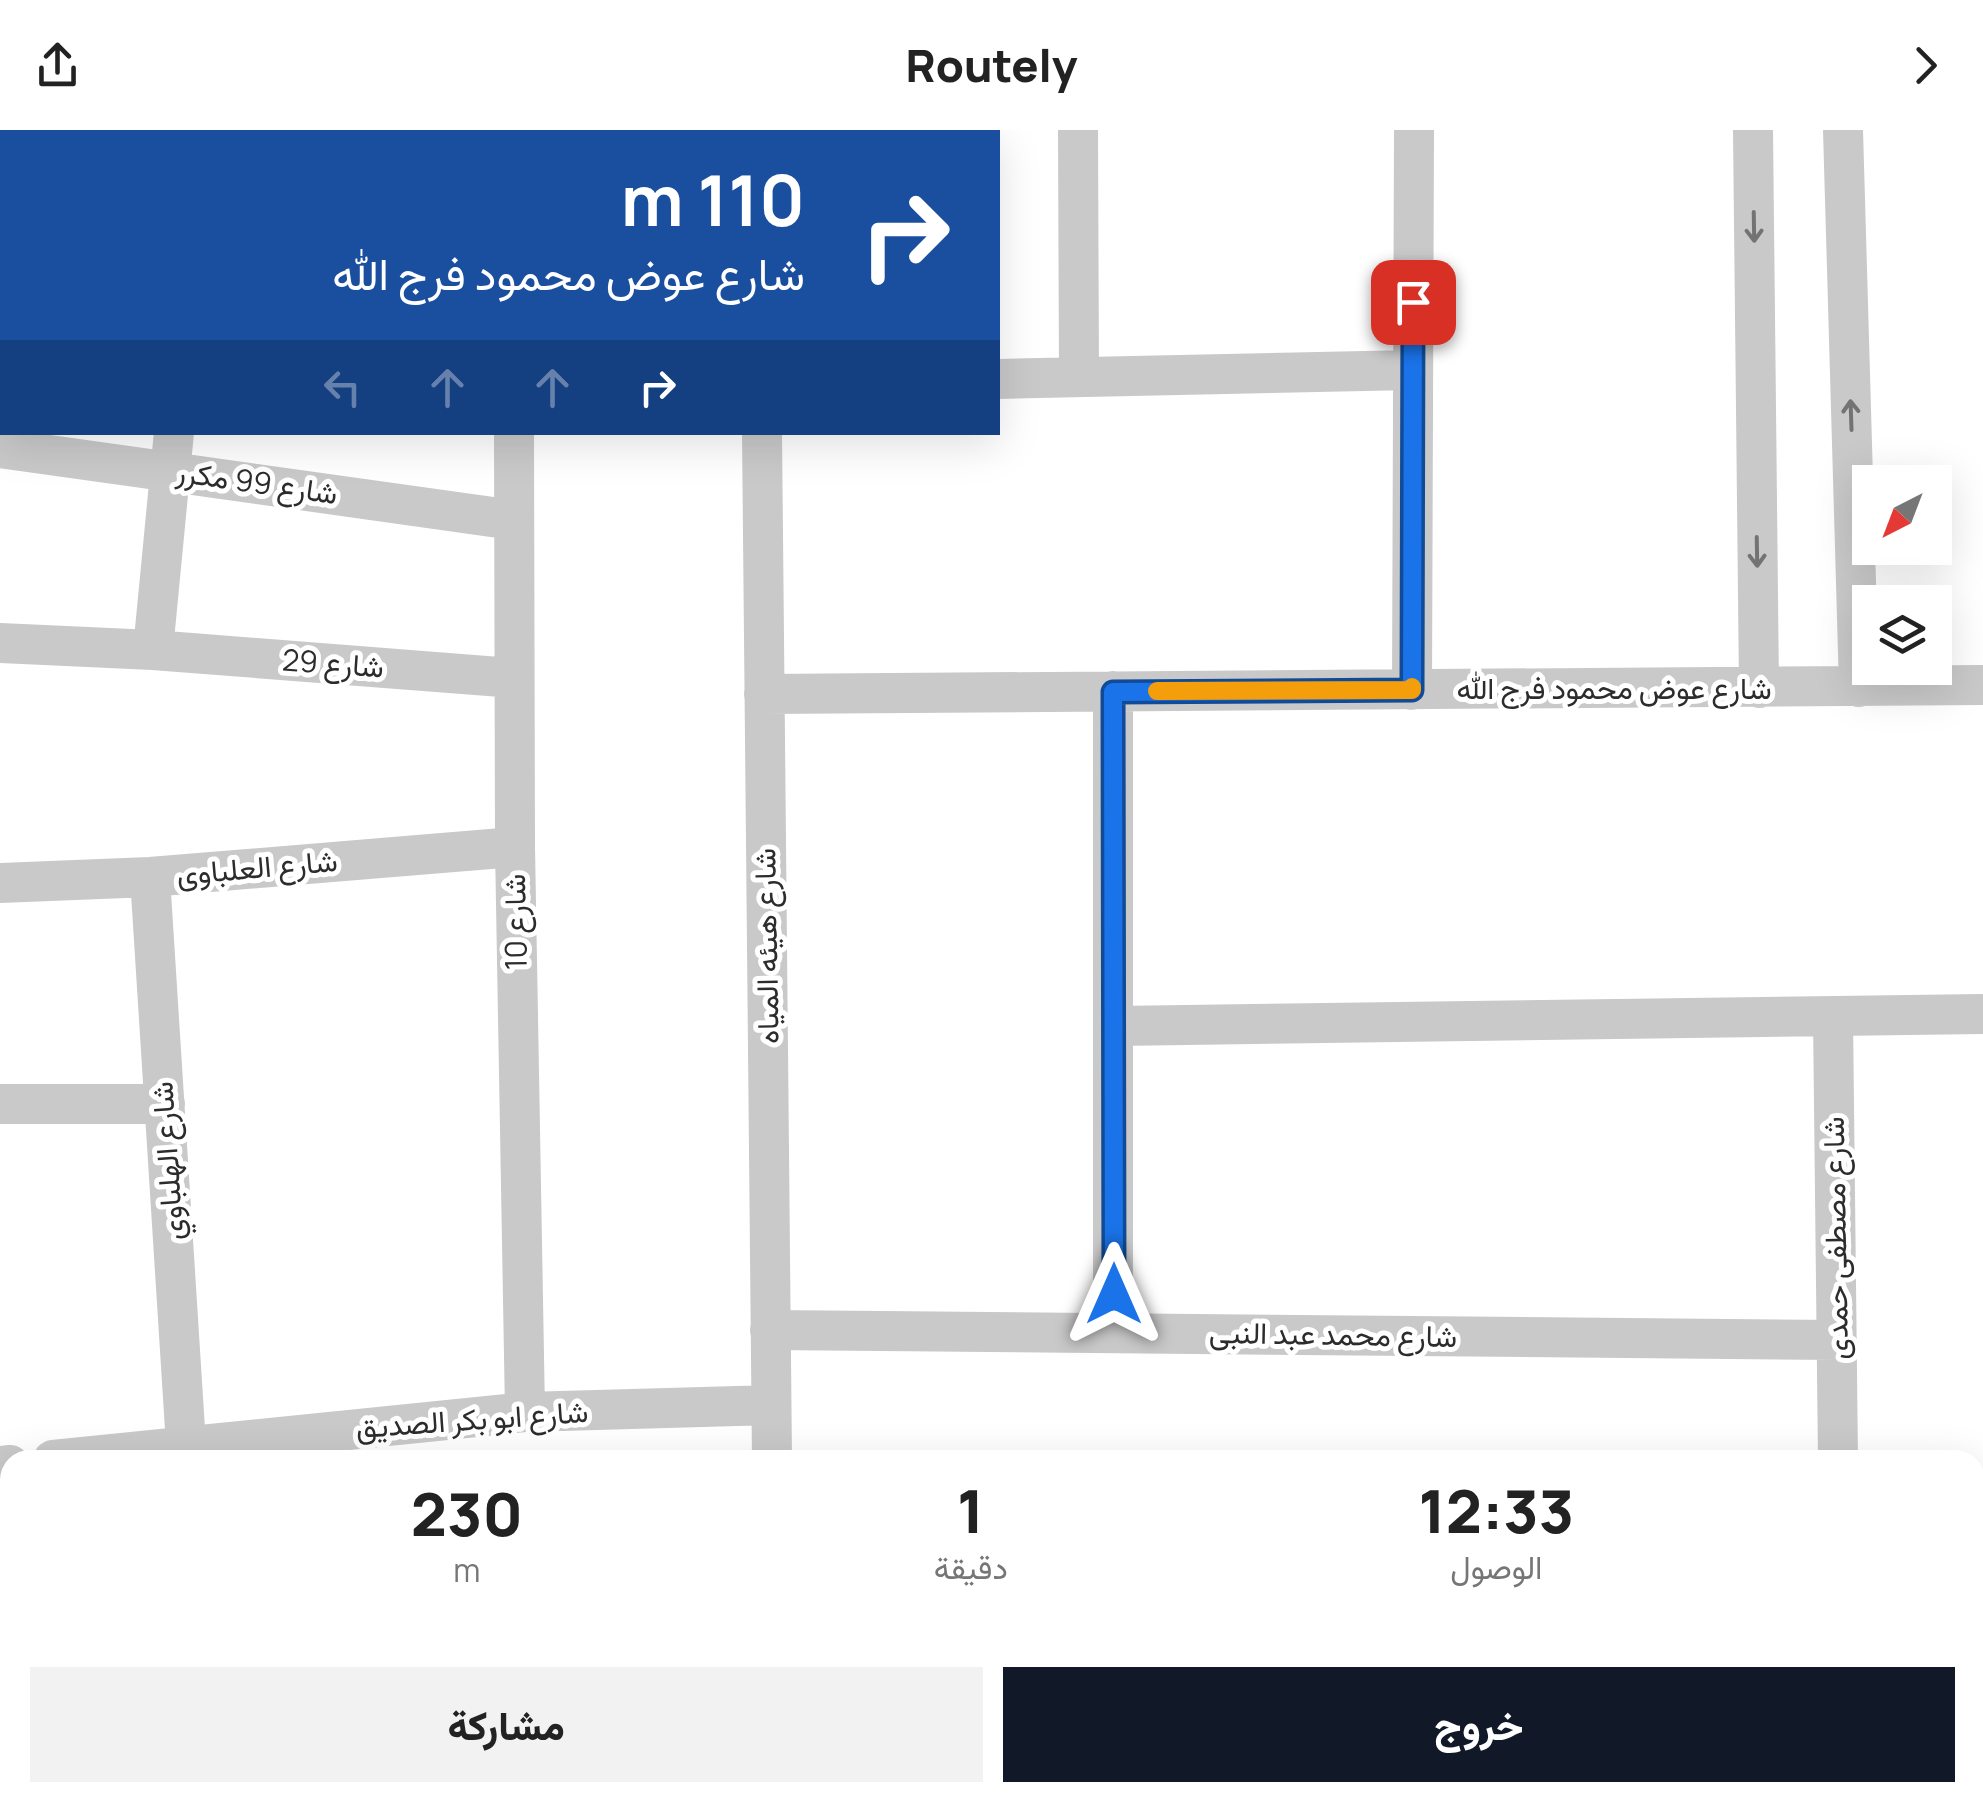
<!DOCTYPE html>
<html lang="ar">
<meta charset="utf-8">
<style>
:root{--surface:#fff;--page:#f2f2f2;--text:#222;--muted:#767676;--accent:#111827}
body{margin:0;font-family:Manrope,Vazirmatn,sans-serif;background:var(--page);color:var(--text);direction:rtl;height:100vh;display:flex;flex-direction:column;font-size:38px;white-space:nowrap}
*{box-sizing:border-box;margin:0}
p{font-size:32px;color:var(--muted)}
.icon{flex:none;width:55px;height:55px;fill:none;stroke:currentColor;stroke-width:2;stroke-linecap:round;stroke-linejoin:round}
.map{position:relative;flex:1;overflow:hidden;direction:ltr}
.sheet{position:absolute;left:0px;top:1320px;width:1985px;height:352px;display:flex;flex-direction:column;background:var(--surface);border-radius:30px 30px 0 0;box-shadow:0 10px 40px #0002;direction:rtl}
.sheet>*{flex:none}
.top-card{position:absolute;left:0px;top:0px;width:1000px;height:305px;box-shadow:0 10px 40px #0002;direction:rtl;background:#1a4fa0;color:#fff;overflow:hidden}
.needle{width:65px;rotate:222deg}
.buttons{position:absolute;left:1852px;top:335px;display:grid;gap:20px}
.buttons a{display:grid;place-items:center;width:100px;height:100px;border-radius:0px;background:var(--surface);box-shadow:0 10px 40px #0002;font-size:50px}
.pin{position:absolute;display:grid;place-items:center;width:85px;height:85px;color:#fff;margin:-42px;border-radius:20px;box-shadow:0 5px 15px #0006}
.me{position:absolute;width:110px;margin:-55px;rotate:0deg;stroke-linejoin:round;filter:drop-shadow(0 0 8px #0008)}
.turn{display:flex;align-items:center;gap:35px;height:210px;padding:0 30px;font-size:45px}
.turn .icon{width:130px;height:130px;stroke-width:2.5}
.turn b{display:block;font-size:70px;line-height:85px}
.lanes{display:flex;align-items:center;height:95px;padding:0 30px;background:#0003;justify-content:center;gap:50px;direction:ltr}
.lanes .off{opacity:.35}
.eta{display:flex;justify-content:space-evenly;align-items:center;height:170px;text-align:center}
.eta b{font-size:60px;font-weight:800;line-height:70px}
.cta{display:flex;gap:20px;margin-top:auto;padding:20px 30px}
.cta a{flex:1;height:115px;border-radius:0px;background:var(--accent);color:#fff;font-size:40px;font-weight:800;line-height:115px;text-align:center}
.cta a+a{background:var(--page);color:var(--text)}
header{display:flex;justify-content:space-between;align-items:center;height:130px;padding:0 30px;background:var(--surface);font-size:45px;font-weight:800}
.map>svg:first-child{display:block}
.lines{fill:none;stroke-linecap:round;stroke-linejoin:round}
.minor{stroke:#c9c9c9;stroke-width:40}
.oneway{stroke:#737373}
.route-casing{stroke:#114b97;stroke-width:25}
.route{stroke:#1a73e8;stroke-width:18}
.slow{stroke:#f59e0b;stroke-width:18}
.labels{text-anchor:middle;stroke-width:10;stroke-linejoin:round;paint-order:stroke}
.street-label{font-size:30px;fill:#2c2c2c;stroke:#fff}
</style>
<header><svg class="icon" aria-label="forward" viewBox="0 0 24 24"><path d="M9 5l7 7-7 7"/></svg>Routely<svg class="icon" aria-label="share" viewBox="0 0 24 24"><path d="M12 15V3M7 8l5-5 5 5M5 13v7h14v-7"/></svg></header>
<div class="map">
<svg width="1983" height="1672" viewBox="0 0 1983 1672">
<rect width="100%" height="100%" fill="#fff"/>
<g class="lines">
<path class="minor" d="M754,0V2
M1078,0L1079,247
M1753,0L1759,558
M1843,0L1859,557
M324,2V0
M518,2V0
M0,169H2
M998,249L1412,240
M514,302L515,717L525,1282
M762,302L772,1330
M0,318L514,390
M0,513L153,520L513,548
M153,520L174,302
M1412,560L1414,0
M1113,561V1203
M764,564L1983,555
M150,747L186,1315
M0,753L150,747L515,717
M1833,886L1838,1330
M1115,896L1983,884
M0,974H165
M770,1200L1837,1210
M53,1330L525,1282L771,1275
M0,1336L10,1335
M1975,1551H1983
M773,1672V1662"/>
</g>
<defs><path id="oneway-shaft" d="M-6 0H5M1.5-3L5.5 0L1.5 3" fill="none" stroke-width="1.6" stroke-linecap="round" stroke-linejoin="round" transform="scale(2.5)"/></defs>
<g class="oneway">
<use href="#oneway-shaft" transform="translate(1754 97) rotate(89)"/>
<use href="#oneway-shaft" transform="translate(1851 285) rotate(-92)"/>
<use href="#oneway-shaft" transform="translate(1757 422) rotate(89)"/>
</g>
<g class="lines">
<g class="route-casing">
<path id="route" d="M1114,1164L1113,562L1412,560L1413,172"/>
</g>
<use href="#route" class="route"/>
<path class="slow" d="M1157,561L1412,560V557"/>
</g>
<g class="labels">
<g class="street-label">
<text transform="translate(257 353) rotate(8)" y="10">شارع 99 مكرر</text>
<text transform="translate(333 534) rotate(4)" y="10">شارع 29</text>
<text x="1614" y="569">شارع عوض محمود فرج الله</text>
<text transform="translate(257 738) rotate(-5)" y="10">شارع العلباوى</text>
<text transform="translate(516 792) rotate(-91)" y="10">شارع 10</text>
<text transform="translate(767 816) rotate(-91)" y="10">شارع هيئه المياه</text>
<text transform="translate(168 1031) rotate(-94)" y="10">شارع الهلباوي</text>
<text transform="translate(1836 1108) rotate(-91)" y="10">شارع مصطفى حمدى</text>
<text transform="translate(1333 1205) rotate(1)" y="10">شارع محمد عبد النبى</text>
<text transform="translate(472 1290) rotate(-4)" y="10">شارع ابو بكر الصديق</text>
</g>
</g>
</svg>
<div class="buttons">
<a><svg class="needle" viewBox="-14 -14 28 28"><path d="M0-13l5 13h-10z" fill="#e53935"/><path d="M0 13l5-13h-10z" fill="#767676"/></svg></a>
<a><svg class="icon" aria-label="layers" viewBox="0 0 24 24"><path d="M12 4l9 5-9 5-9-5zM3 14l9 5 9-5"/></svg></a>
</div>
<div class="pin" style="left:1413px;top:172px;background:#d93025"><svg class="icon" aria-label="arrive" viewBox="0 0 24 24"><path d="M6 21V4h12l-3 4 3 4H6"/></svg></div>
<svg class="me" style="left:1114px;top:1164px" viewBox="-20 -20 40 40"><path d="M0-17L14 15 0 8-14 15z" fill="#1a73e8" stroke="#fff" stroke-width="4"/></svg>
<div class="top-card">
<div class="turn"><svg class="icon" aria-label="right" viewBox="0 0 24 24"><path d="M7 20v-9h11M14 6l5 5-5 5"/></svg><div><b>110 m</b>شارع عوض محمود فرج الله</div></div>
<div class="lanes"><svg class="icon off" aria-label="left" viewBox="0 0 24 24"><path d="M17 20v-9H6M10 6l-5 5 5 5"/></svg><svg class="icon off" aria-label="ahead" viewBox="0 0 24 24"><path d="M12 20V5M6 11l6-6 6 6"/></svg><svg class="icon off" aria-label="ahead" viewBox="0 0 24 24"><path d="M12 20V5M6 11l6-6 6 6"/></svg><svg class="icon" aria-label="right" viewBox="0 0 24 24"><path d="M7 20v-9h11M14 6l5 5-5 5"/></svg></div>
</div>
<section class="sheet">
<div class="eta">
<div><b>12:33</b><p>الوصول</p></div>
<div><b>1</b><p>دقيقة</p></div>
<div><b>230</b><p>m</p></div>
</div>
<div class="cta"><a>خروج</a><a>مشاركة</a></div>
</section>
</div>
